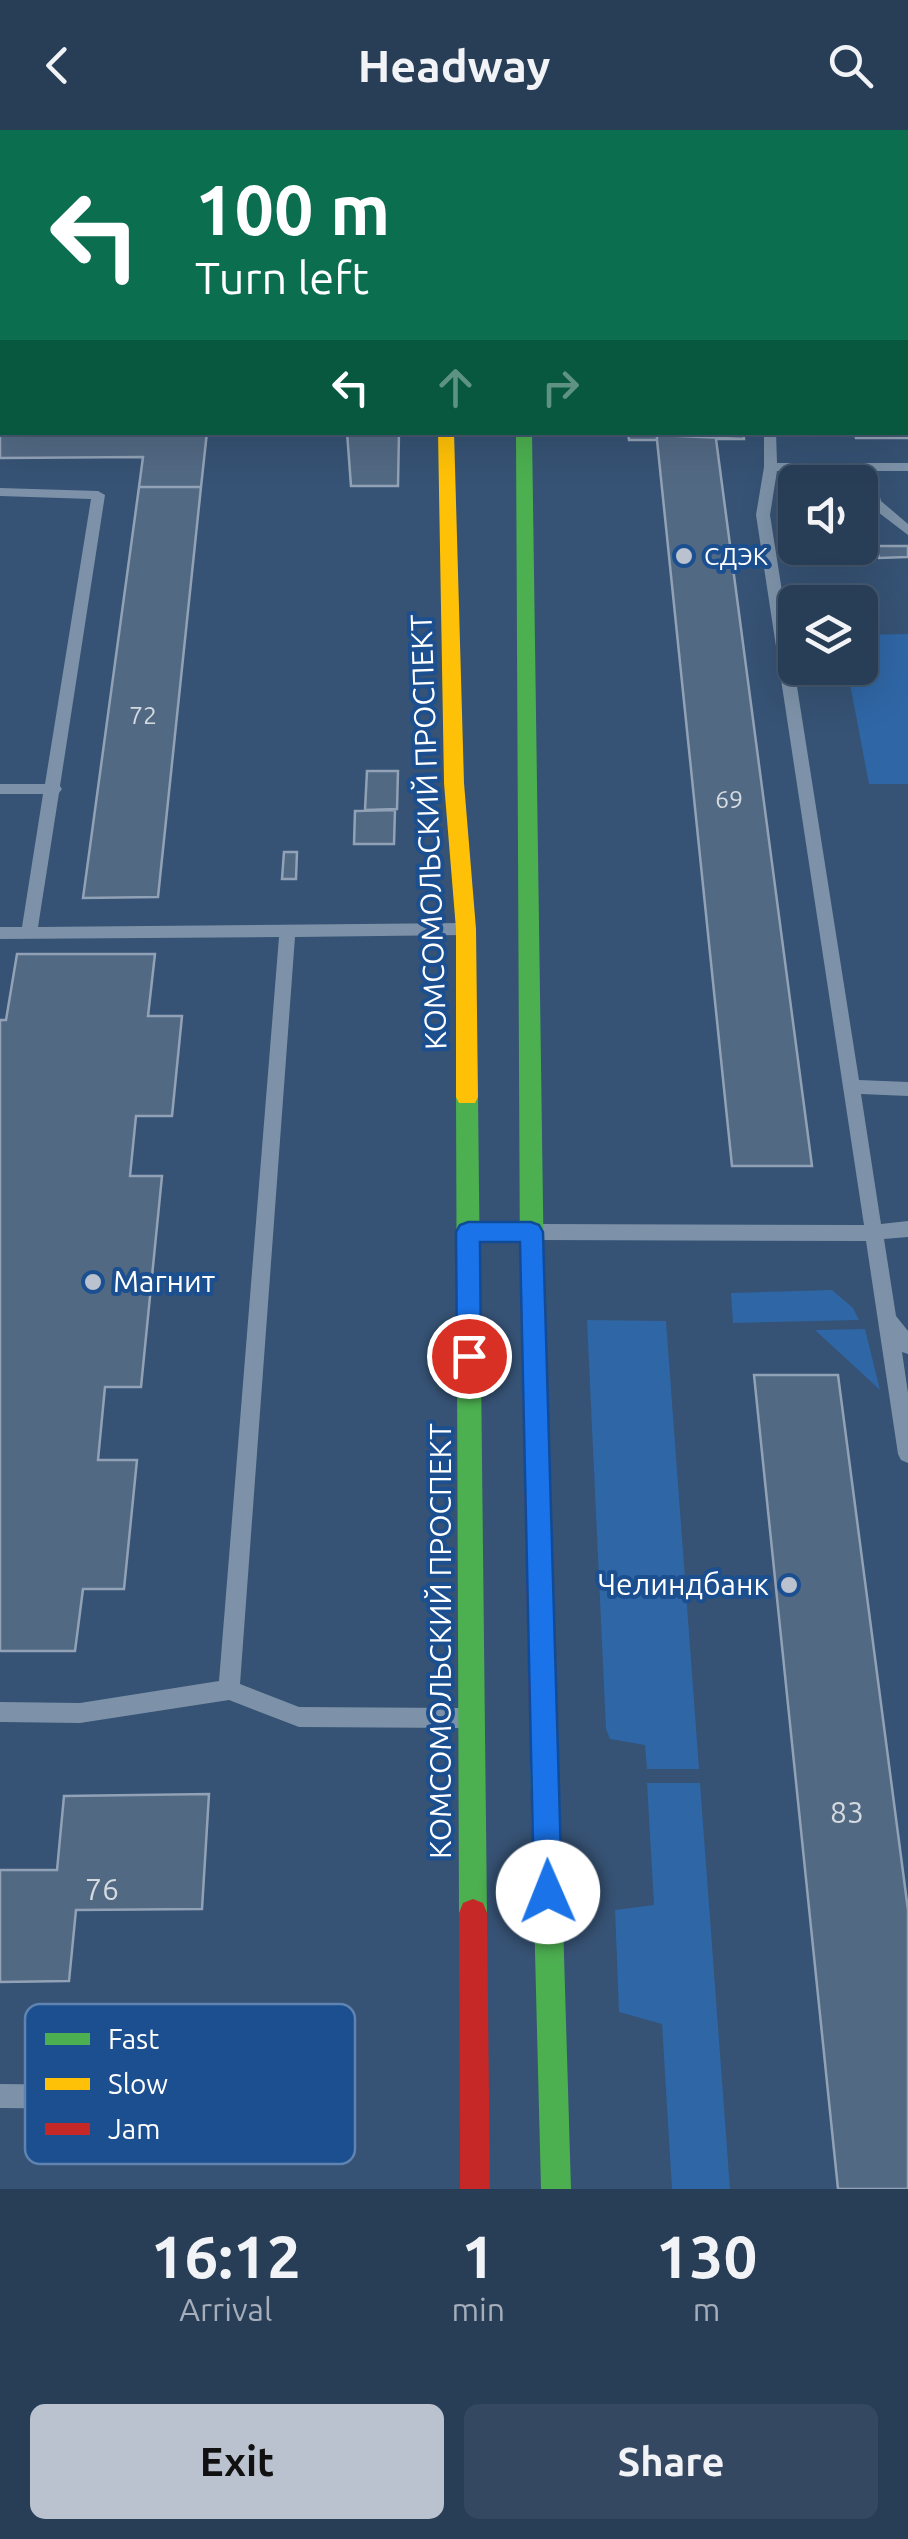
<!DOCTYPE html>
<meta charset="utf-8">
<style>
:root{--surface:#283e57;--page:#344961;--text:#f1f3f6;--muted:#a5aeba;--line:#44576d;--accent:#b9c2ce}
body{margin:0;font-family:Ubuntu,sans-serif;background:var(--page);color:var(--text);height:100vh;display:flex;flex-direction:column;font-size:38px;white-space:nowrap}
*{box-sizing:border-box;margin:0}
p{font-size:32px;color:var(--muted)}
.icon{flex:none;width:55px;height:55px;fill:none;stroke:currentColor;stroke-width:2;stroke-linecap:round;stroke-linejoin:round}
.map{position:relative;height:2059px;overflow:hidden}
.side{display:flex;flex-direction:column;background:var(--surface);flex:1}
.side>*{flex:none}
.guide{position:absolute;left:0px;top:0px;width:910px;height:305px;box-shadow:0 10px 40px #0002,0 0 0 2px var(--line);background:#0b6e4f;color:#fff;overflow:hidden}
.controls{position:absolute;left:778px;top:335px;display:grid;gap:20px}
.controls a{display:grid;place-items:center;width:100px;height:100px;border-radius:15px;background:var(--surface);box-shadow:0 10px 40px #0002,0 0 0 2px var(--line);font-size:50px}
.pin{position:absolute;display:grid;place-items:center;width:85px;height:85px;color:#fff;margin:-42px;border:5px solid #fff;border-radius:50%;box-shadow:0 2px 10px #0007}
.me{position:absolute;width:110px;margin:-55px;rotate:359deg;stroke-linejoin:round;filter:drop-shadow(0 0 8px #0008)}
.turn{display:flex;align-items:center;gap:35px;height:210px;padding:0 30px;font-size:45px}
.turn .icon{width:130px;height:130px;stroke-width:2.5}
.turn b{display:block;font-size:70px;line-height:85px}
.lanes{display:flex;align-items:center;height:95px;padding:0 30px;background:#0003;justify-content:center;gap:50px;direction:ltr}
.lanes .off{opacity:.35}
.eta{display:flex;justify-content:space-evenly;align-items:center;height:170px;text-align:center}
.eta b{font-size:60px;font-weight:700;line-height:70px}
.button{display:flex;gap:20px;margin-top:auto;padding:20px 30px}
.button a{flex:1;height:115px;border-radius:15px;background:var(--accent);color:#111;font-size:40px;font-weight:700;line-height:115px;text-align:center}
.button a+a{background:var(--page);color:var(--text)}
header{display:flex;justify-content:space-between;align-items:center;height:130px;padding:0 30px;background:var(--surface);font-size:45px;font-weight:700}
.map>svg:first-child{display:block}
.green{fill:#2f66a5}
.building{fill:#526984;stroke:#92a2b6;stroke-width:2.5}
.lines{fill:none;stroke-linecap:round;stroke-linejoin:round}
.lane{fill:#7d92a8;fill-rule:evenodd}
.fast{fill:#4caf50;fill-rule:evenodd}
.slow{fill:#ffc107;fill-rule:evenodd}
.jam{fill:#c62828;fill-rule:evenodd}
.route{fill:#1a73e8;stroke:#114b97;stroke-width:2.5}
.poi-dot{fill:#b9c2ce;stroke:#1b4f8f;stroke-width:4}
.labels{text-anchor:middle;stroke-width:8;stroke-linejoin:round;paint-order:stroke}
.far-poi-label{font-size:25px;fill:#fff;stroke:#1b4f8f;text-anchor:start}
.number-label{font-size:25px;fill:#d4dae0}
.street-label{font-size:30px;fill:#fff;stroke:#1b4f8f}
.poi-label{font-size:30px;fill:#fff;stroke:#1b4f8f;text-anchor:start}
.near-number-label{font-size:30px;fill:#d4dae0}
.key{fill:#1b4f8f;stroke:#5f84b1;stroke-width:2.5}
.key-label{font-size:28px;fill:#fff}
</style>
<header><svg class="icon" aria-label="back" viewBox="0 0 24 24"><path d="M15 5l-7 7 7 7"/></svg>Headway<svg class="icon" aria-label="search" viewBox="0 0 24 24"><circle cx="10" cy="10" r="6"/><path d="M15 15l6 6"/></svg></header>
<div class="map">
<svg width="908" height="2059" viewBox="0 0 908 2059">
<rect width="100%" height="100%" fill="#365274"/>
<path class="green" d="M908,504V654H869L847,538H860V505Z
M832,1160L853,1178L859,1190L733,1193L731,1163Z
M587,1190L666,1191L699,1639H647L645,1615L610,1609L606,1599Z
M865,1199L880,1260L815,1200Z
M647,1653H700L730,2059H672L662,1894L619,1882L615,1780L654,1775Z"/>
<path class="building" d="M739,0H908V54V2Z
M908,271V308H856L854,302H908Z
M0,289L2,302H207L201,357H139L143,327L0,328Z
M347,302H399L398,356H351Z
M628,302H743L744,309L657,305V310H629Z
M628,302H743L744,309H716L812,1036H732L657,310H629Z
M139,357H201L158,767L83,768Z
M876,416H908V427L879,428Z
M367,641H398L397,679L365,680Z
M395,680L394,714H354L355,681Z
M284,722H297L296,749H282Z
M17,824H155L148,886H182L172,986H136L130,1046H162L141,1257H105L98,1330H137L124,1459H83L75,1521H0V890H6Z
M754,1245H838L908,1780V2059H838Z
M209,1664L202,1779L76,1780L69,1851L0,1852V1740H57L64,1666Z"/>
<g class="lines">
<path class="lane" d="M690,0H702V2H691Z
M0,44H2V50H0Z
M0,145L2,146V152L0,153Z
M764,302H776L777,333H908V341H874L881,371L908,394V405L870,376L861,341H777L770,385L859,950L908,952V966L861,964L881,1094L908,1091V1107L884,1109L896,1186L908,1201V1224L902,1222L908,1263V1333L901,1330L898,1324L866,1111L539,1110L533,1107L530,1102L533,1097L539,1094L864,1095L756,385L764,337Z
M0,358L98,361L105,365L60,656L62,659L59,663L38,797L464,793L472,799L464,805L295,807L240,1554L299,1577L460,1578L467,1581L470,1588L467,1595L460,1598L299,1597L229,1570L80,1593L0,1592V1572L80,1573L219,1551L279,807L0,809V797H22L43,664H0V654H45L91,369L0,366Z
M0,1954L274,1957L282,1961L286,1969L282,1977L274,1981L0,1978Z"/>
<path class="fast" d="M499,0H513V2H499Z
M516,302H532L544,1145L540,1152L532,1155L524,1152L520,1145Z
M467,958L475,961L478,967L487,1783L483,1793L473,1797L463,1793L459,1783L456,967L459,961Z
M544,1610L554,1614L558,1624L571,2059H541L530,1624L534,1614Z"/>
<path class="slow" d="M0,199H2V209H0Z
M438,302H454L464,653L476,799L478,967L475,973H459L456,967V799L444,653Z"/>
<path class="jam" d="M440,0H454V2H440Z
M532,1135L540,1138L544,1145L558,1624L554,1634L544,1638L534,1634L530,1624L520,1145L524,1138Z
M473,1769L483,1773L487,1783L490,2059H460L459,1783L463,1773Z"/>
</g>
<path class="route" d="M468,1092H531L539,1095L543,1102L562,1762L558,1772L548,1776L538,1772L534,1762L520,1112H480L481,1226L477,1233L469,1236L460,1233L457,1226L456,1102L460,1095Z"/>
<g class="poi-dot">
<circle cx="684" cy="426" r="10"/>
<circle cx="93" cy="1152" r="10"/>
<circle cx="789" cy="1455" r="10"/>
</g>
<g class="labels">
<g class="far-poi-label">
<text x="704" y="435">СДЭК</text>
</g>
<g class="number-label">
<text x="143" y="594">72</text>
<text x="729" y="678">69</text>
</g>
<g class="street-label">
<text transform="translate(429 702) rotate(-92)" y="10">КОМСОМОЛЬСКИЙ ПРОСПЕКТ</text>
<text transform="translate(441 1511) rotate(-90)" y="10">КОМСОМОЛЬСКИЙ ПРОСПЕКТ</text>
</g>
<g class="poi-label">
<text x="113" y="1162">Магнит</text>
<text x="769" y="1465" text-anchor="end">Челиндбанк</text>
</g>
<g class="near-number-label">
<text x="847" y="1693">83</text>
<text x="102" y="1770">76</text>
</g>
</g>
<rect x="25" y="1874" width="330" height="160" rx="15" class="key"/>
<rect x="45" y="1903" width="45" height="12" fill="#4caf50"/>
<rect x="45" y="1948" width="45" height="12" fill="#ffc107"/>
<rect x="45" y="1993" width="45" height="12" fill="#c62828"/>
<g class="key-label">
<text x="108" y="1919">Fast</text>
<text x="108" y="1964">Slow</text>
<text x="108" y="2009">Jam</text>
</g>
</svg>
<div class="controls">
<a><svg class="icon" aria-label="sound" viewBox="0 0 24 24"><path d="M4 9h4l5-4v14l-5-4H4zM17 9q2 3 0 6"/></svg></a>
<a><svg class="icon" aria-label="layers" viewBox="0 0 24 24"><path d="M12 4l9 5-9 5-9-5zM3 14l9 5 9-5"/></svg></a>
</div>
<div class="pin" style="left:469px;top:1226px;background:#d93025"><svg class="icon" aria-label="arrive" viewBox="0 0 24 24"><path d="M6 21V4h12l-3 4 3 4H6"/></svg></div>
<svg class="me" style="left:548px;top:1762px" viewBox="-20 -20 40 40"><circle r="19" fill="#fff"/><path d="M0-13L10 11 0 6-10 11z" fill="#1a73e8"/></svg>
<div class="guide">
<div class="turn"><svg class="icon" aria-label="left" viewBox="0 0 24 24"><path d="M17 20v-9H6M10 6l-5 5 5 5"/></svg><div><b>100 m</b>Turn left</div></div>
<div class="lanes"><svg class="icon" aria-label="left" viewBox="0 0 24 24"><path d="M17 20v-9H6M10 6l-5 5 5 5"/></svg><svg class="icon off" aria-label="ahead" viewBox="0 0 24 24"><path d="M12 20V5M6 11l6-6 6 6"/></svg><svg class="icon off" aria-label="right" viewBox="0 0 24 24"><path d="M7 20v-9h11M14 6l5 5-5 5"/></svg></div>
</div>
</div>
<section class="side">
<div class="eta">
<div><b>16:12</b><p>Arrival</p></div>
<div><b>1</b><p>min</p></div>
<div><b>130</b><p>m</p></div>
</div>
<div class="button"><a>Exit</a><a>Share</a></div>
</section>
